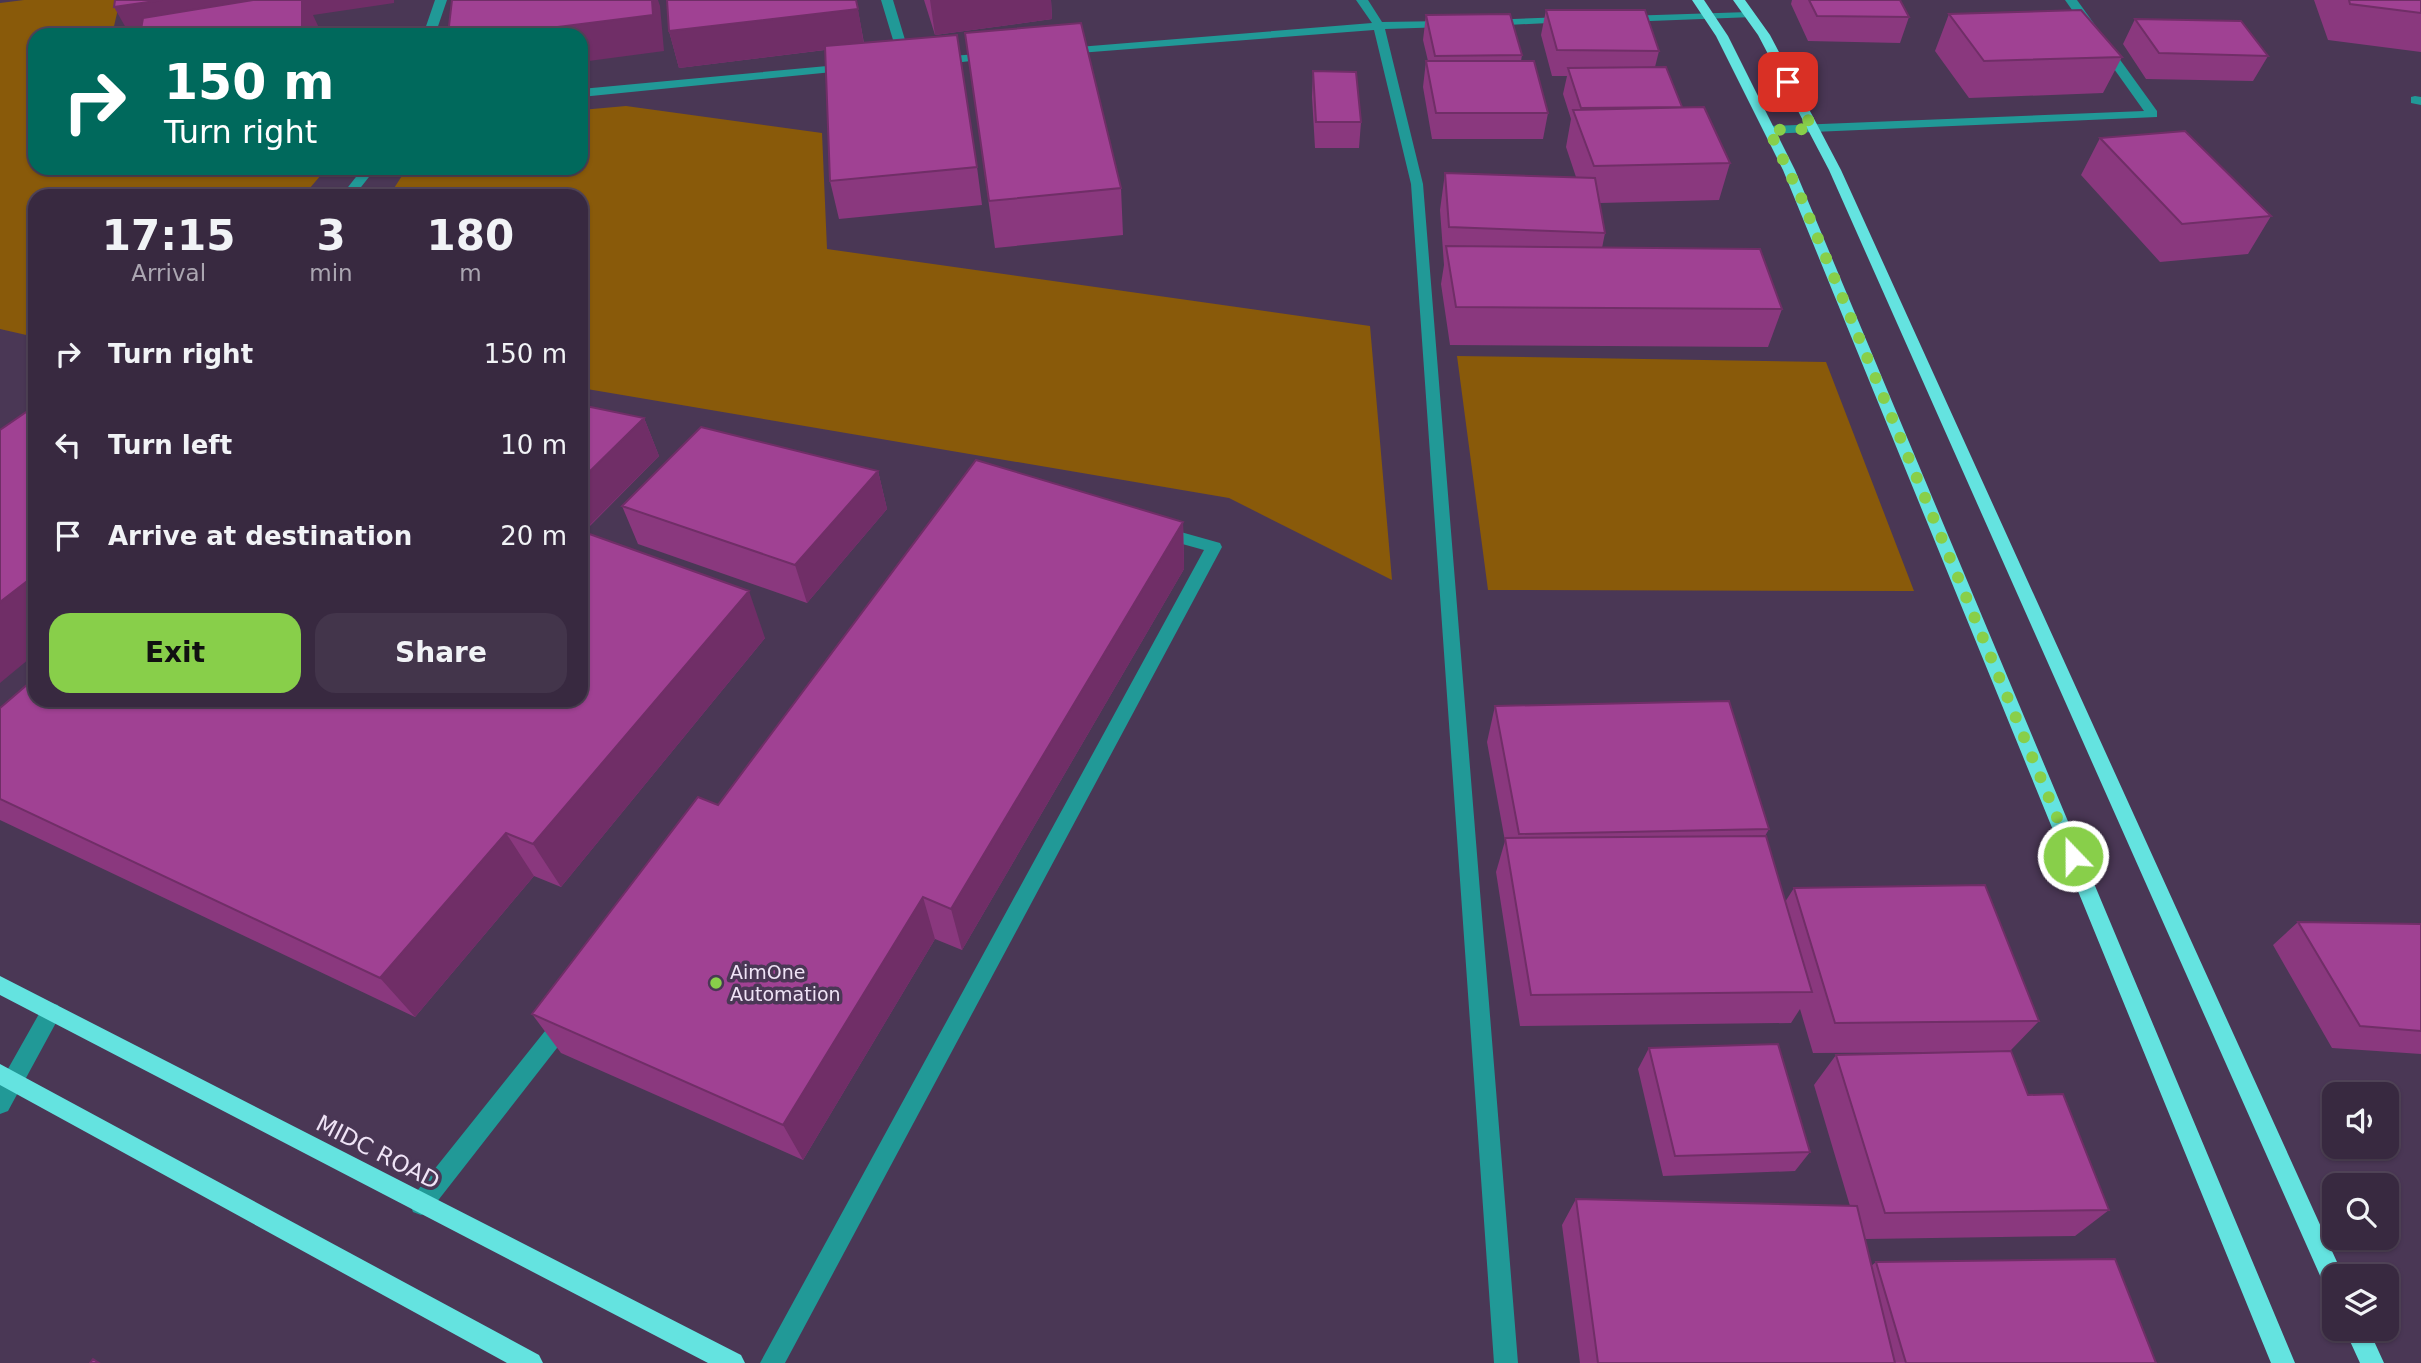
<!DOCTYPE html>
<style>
:root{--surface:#382940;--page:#43354b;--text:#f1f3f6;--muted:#aba6b1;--line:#524559;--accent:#88cf4a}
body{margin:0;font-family:"DejaVu Sans",sans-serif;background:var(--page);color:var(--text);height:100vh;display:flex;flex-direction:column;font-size:26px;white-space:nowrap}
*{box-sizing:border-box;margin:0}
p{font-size:23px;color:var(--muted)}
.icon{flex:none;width:38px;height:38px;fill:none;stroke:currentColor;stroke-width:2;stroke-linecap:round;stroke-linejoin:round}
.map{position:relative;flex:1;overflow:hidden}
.details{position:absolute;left:28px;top:189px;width:560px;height:518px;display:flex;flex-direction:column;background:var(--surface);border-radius:21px;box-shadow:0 2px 5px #0004,0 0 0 2px var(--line)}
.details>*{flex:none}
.banner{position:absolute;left:28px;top:28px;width:560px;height:147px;border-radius:21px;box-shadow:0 2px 5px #0004,0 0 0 2px var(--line);background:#00695c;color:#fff;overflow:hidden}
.tools{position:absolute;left:2322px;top:1082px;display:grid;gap:14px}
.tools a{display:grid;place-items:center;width:77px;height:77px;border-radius:14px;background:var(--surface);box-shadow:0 2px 5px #0004,0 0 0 2px var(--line);font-size:35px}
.pin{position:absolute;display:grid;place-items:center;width:60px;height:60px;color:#fff;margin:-30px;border-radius:14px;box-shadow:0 4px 10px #0006}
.me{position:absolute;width:77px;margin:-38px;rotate:338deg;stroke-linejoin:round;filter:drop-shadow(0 0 5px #0008)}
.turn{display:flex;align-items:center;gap:24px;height:147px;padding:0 21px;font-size:32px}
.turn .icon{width:91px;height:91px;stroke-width:2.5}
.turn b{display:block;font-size:49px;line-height:60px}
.eta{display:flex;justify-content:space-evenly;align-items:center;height:119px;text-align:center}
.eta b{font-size:42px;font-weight:600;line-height:49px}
.cta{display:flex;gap:14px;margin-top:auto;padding:14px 21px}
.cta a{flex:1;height:80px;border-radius:21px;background:var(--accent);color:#111;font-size:28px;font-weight:600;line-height:80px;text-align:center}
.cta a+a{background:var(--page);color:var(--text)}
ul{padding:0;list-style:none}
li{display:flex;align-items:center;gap:21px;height:91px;padding:0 21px}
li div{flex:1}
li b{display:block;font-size:26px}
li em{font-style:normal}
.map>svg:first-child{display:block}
.green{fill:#895a0a}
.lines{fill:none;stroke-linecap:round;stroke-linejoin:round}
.minor{fill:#219997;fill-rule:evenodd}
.major{fill:#64e3e0;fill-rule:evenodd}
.wall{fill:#8a387e}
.shaded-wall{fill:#702e67}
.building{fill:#a04193;stroke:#702e67;stroke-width:2}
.route{stroke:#88cf4a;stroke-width:12;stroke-dasharray:0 21.6}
.poi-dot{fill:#88cf4a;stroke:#4a3755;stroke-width:2.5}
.labels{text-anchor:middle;stroke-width:7;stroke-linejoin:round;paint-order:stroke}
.poi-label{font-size:19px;fill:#efe3f6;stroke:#4a3755;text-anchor:start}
.near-street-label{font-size:23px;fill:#efe3f6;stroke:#4a3755}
</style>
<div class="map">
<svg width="2421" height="1363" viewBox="0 0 2421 1363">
<rect width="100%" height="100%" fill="#4a3755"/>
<path class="green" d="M24,0H120L112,35H35V168H327L303,196H35V337L0,329V3Z
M626,106L822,133L827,249L1370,326L1392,580L1229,498L581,388V196H389L407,168H581V110Z
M1457,356L1826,362L1914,591L1488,590Z"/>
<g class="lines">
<path class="minor" d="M435,0H447L435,35H423Z
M881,0H893L912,63L910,65L900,63Z
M1356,0H1368L1382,22L1446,21L1452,24L1446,27L1385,29L1423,184L1518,1363H1494L1411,184L1374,30L1066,54L1060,51L1066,48L1372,23Z
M2065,0H2077L2157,111V117L1769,134L1763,130L1769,126L2144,111Z
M1749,12L1753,13V17L1625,22L1619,19L1625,16Z
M1565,17L1571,20L1569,22L1488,26L1482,23L1488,20Z
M992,53L998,56L996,58L937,65L931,61L937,57Z
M849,64L853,66V70L581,97V89Z
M2415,96L2421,97V105L2411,103V97Z
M363,168H376L354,196H341Z
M1163,527L1220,543L1222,547L785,1363H760L1204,550L1157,537L1155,533Z
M51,1003L58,1005L61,1012L58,1019L8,1111L0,1114V1083L44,1005Z
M564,1013L571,1016L574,1023L571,1030L429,1212L421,1215L413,1212L410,1204L413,1196L557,1016Z"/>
<path class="major" d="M1692,0H1704L1728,36L1795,170L2295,1363H2271L1783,170L1716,36Z
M1733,0H1745L1770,35L1841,170L2342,1273L2343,1276H2334V1292L2326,1289L1829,170L1758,35Z
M0,976L741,1355L745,1363H708L0,995Z
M0,1064L539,1355L543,1363H507L0,1085Z
M2344,1328H2368L2384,1363H2360Z"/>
</g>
<path class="wall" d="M856,0L864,43L977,167L982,205L839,219L830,181L825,50L679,68L669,31Z
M924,0H1051L1052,19L935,35Z
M1792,0H1900L1909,17L1900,43L1808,41L1791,4Z
M2314,0H2421V52L2328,40Z
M1546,10L1659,51L1655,67L1682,107L1730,163L1719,200L1600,203L1605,233L1602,248L1782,309L1768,347L1450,345L1441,284L1444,265L1440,210L1445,173L1576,177L1566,147L1571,119L1563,94L1567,76H1552L1541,35Z
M1949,14L2122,57L2103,93L1969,98L1935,51Z
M1426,15L1522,55L1521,61L1548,113L1543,139H1432L1423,87L1426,61H1428L1423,40Z
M2135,19L2268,56L2253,81L2146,79L2123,44Z
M965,33L1121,188L1123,235L995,248Z
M1313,71L1361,122L1359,148H1315L1312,97Z
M2100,138L2271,216L2248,254L2160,262L2081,175Z
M581,405L644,418L659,456L584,532L765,638L561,887L534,876L415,1017L0,820V708L35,700H581Z
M878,471L887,509L807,603L638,544L622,506Z
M1183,522L1184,569L962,950L935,939L803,1160L561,1053L532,1014Z
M1495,706L1769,829L1765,836L1785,902L1794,888L2039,1021L2010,1051L2028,1095L2109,1210L2075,1236L1865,1239L1871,1266L1876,1262L2156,1363H1580L1562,1225L1576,1199L1850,1206L1814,1085L1836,1055L1976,1052L1813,1053L1800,1009L1791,1023L1520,1026L1496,872L1505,841L1487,742Z
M2298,922L2421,924V1054L2332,1048L2273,945Z
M1649,1048L1810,1152L1795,1171L1663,1176L1638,1069Z"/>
<path class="shaded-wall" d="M162,0H394V3L313,15L319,28V35H130L114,7Z
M652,0H658L660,6L664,51L581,62V35H495Z
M930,0H1051L1052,19L935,35Z
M858,9L864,45L679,68L669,31Z
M644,418L659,456L582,533L581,531V480Z
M878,471L887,509L807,603L795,565Z
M1183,522L1184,569L962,950L951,909Z
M35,575V654L0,683V602Z
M749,591L765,638L561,887L533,844Z
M506,833L534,876L415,1017L380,978Z
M923,897L935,939L803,1160L783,1125Z"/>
<path class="building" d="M115,0H162L114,7Z
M253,0H302V35H140L143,18Z
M452,0H652L653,15L495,35H448Z
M667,0H856L858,9L669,31Z
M1809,0H1900L1909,17L1817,16Z
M2349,0H2421V13L2350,4Z
M1546,10H1645L1659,51L1557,50Z
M2081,10L2122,57L1984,61L1949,14Z
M1510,14L1522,55L1435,56L1426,15Z
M2135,19L2241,21L2268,56L2159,53Z
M1081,23L1121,188L989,201L965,33Z
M957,35L977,167L830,181L825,46Z
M1426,61H1534L1548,113H1436Z
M1666,67L1682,107L1581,108L1568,68Z
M1313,71L1356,72L1361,122H1316Z
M1704,107L1730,163L1594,166L1573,110Z
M2185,131L2271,216L2182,224L2100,138Z
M1445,173L1595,178L1605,233L1449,227Z
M1446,246L1760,249L1782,309L1456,307Z
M581,405L644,418L581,480Z
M35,406V575L0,602V430Z
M701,427L878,471L795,565L622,506Z
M976,460L1183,522L951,909L923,897L783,1125L532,1014L698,797L718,805Z
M581,531L749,591L533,844L506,833L380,978L0,799V708L35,678V700H581Z
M1729,701L1769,829L1519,834L1495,706Z
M1766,836L1812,992L1531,995L1505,838Z
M1985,885L2039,1021L1835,1023L1794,888Z
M2298,922L2421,924V1031L2360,1026Z
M1778,1044L1810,1152L1675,1156L1649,1048Z
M2011,1051L2028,1095L2063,1094L2109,1210L1885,1213L1836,1055Z
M1576,1199L1857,1206L1895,1363H1598Z
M2115,1259L2156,1363H1906L1876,1262Z
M93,1359L99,1363H90Z"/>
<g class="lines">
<path class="route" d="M1788,82L1813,129L1769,130L1800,195L2073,856"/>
</g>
<circle class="poi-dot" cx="716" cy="983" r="7"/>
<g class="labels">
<g class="poi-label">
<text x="730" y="979">AimOne<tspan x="730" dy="22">Automation</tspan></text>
</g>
<g class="near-street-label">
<text transform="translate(378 1152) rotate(27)" y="8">MIDC ROAD</text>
</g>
</g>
</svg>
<div class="tools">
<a><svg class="icon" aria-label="sound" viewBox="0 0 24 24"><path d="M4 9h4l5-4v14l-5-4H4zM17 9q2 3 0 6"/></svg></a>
<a><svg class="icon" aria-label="search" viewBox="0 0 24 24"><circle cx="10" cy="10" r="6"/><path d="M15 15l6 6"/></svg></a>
<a><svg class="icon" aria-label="layers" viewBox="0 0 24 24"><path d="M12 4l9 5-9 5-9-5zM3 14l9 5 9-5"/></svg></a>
</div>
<div class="pin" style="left:1788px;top:82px;background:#d93025"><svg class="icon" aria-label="arrive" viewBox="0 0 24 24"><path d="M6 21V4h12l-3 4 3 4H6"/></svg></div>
<svg class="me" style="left:2073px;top:856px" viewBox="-20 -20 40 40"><circle r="17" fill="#88cf4a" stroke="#fff" stroke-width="3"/><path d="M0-11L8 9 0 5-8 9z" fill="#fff"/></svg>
<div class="banner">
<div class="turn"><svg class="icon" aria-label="right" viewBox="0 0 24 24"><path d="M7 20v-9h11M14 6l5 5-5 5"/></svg><div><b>150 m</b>Turn right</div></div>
</div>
<section class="details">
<div class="eta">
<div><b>17:15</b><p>Arrival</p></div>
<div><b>3</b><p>min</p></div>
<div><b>180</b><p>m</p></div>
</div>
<ul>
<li><svg class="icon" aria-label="right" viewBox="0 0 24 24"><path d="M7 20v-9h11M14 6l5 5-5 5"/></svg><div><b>Turn right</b></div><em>150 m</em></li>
<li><svg class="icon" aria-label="left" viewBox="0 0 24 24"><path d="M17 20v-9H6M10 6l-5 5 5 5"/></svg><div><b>Turn left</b></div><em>10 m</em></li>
<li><svg class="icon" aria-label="arrive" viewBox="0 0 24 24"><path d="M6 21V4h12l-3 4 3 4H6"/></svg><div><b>Arrive at destination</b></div><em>20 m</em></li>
</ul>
<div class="cta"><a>Exit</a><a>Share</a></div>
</section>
</div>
